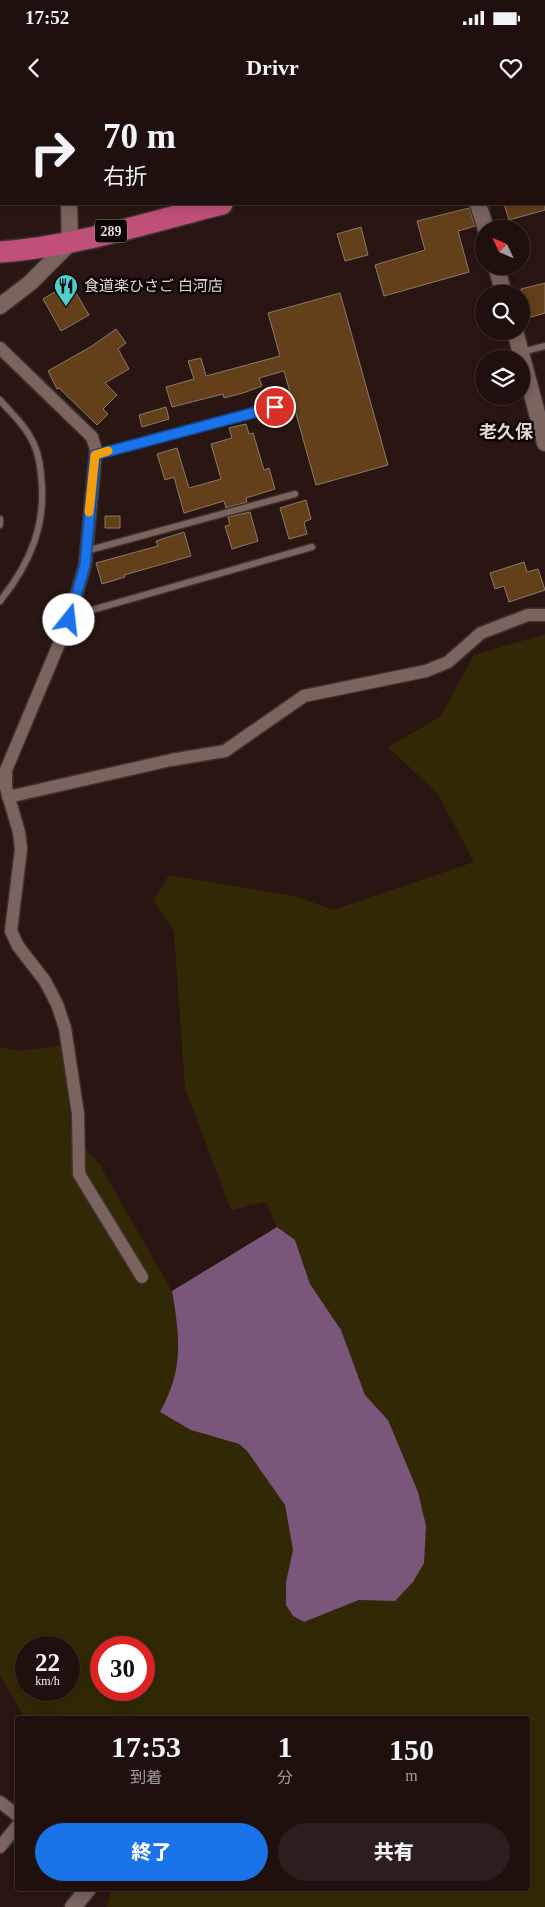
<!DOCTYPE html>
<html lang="ja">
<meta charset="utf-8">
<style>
:root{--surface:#1f100e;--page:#2c1e1c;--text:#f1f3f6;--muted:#a19d9e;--line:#3c302e;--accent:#1a73e8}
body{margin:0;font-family:"Times New Roman","Noto Sans JP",serif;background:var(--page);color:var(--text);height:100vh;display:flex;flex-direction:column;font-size:19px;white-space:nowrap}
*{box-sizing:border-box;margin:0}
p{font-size:16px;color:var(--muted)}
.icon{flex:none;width:28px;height:28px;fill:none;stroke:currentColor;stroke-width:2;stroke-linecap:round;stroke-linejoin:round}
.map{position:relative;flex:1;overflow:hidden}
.side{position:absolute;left:15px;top:1616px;width:515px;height:175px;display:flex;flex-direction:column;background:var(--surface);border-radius:5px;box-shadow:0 2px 12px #0003,0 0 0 1px var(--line)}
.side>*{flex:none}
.guide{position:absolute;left:0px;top:0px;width:545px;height:105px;box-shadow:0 2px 12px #0003,0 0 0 1px var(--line);background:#1f100e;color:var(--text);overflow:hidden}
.needle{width:32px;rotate:314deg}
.buttons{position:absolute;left:475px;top:120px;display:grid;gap:10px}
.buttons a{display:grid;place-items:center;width:55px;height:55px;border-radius:50%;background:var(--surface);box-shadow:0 2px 12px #0003,0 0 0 1px var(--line);font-size:25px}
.speed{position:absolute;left:15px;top:1536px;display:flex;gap:10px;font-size:25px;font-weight:700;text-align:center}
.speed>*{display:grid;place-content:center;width:65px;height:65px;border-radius:50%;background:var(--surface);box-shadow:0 2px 12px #0003,0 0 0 1px var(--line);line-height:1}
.speed small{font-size:12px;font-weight:400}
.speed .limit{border:8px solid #d22;background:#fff;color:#111}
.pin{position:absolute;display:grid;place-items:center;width:42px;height:42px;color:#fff;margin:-21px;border:2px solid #fff;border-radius:50%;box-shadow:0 1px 5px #0007}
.me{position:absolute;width:55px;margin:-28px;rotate:16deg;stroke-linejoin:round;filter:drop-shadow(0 0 4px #0008)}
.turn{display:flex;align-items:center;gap:18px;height:105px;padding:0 20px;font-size:22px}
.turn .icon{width:65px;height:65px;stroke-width:2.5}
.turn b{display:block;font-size:35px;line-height:42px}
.eta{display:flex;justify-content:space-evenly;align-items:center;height:85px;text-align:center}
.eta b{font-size:30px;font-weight:800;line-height:35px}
.primary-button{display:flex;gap:10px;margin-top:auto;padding:10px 20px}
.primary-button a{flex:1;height:58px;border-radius:30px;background:var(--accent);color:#fff;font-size:20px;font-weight:800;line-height:58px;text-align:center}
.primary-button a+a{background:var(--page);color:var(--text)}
.status{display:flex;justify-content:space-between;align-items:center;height:35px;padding:0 25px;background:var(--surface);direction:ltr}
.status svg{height:14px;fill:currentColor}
header{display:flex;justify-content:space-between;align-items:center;height:65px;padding:0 20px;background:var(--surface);font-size:22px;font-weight:800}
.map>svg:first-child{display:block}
.green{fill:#312905;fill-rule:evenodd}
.water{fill:#7a567a}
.building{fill:#633f1a;stroke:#8b7969}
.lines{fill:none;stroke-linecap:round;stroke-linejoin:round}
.service-casing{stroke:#3f3130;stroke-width:9}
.minor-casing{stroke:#3f3130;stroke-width:15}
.tertiary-casing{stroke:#3f3130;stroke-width:19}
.trunk-casing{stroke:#3f3130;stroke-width:24}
.service{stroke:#7b635e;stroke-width:6}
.minor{stroke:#7b635e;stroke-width:12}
.tertiary{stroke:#7b635e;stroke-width:16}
.trunk{stroke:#c0507a;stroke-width:21}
.route-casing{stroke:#114b97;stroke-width:12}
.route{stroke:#1a73e8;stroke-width:9}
.slow{stroke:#f59e0b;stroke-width:9}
.labels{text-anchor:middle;stroke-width:5;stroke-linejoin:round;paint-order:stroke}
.shield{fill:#0c0504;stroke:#a29694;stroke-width:1}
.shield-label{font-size:14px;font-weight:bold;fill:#e2d4d1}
.poi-label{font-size:15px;fill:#e2d4d1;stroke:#0c0504;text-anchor:start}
.quarter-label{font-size:18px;font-weight:bold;fill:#e2d4d1;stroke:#0c0504}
</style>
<div class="status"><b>17:52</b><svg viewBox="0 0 49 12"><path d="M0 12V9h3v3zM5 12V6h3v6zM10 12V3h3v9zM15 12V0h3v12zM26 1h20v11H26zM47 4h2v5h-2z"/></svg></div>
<header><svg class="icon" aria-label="back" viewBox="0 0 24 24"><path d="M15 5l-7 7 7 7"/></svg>Drivr<svg class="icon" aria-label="heart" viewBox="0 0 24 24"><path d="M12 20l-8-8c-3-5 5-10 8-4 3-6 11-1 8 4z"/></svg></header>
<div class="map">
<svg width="545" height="1807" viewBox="0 0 545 1807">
<rect width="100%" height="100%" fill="#291612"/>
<path class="green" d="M545,534V1807H107L111,1789H528V1619H25L0,1575V947L20,951L64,945L71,1033L100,1065L172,1191L179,1237L178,1260L170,1293L161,1312L191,1330L239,1344L247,1351L285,1405L293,1450L286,1482V1505L293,1515L304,1522L359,1500L395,1501L388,1320L365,1295L341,1230L310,1184L295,1140L277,1127L266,1102L231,1110L185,988L174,831L153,801L169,775L298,797L333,810L474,762L438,694L388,647L440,617L474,555ZM26,1548H69V1590H26ZM101,1548H144V1590H101Z"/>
<path class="water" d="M277,1127L295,1140L310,1184L341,1230L365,1295L388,1320L418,1392L426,1426L424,1463L413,1482L395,1501L359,1500L304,1522L293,1516L286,1505V1482L293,1450L285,1405L247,1351L239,1344L191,1330L160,1312C184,1268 180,1238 172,1191Z"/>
<path class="building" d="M504,104H545V110L509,120Z
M469,108L475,126L458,131L469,172L384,196L375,165L425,150L417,121Z
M361,127L368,155L345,161L337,134Z
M70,183L89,215L61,231L43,199Z
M545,183V213L521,220V189Z
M340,193L388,365L316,385L284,271L259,278L262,286L243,293L224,298L223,294L172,307L166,287L194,279L188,261L201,258L206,276L280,256L268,213Z
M116,229L126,243L118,249L129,269L105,283L117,295L103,309L108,314L97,325L59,288L57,289L48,271L92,246Z
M166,307L169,319L142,327L139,315Z
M246,324L249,334L253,333L264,370L269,368L275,389L246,398L247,402L226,408L224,401L184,413L174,377L165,380L157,354L177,348L189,388L221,379L211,344L232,338L229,328Z
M306,400L311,419L304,422L307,434L289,439L280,408Z
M250,412L258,441L232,449L225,426L230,425L228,417Z
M105,416H120V428H105Z
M184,432L191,456L124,475L125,477L102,484L96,463L158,446L156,441Z
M524,462L527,472L538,469L545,490L509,502L504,486L495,489L490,473Z"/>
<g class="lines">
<g class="service-casing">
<path id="service" d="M308,0V1
M522,252L545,246
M0,300C9,311 22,322 29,335C37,347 40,361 41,375C47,424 30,464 0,501
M95,355L275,307
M0,419V425
M86,451L295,394
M71,516L312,447"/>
</g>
<g class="minor-casing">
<path id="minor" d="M0,248L92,337L96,350L85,465L69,520L6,670V688L19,732L21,749L11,831L18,846L45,881L57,904L65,928L78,1014L79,1074L142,1177
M8,697L171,660L225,651L304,596L426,571L448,562L481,533L528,515H545
M0,1702L18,1716
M0,1747L18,1725"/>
</g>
<g class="tertiary-casing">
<path id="tertiary" d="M67,0V1
M478,104L486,129
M496,166L504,194
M0,206L30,183L70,143L69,104
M515,231L545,343
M73,1807L88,1789"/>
</g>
<g class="trunk-casing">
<path id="trunk" d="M544,11H545
M0,152C75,147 149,122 222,104"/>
</g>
<use href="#service" class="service"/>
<use href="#minor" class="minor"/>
<use href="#tertiary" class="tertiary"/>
<use href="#trunk" class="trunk"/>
</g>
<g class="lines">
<g class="route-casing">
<path id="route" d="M69,520L85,465L95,355L275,307"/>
</g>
<use href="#route" class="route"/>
<path class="slow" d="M89,412L95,355L108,351"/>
</g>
<defs>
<g id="restaurant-pin" transform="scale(1.25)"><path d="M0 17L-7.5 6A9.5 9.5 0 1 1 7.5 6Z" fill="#52cdcc" stroke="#0c0504"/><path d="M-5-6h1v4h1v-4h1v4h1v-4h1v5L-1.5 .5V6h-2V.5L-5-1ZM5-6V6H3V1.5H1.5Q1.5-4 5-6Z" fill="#111"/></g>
</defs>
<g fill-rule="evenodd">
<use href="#restaurant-pin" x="66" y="186"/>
</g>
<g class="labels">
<rect class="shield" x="95" y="119.5" width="32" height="23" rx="4"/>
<g class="shield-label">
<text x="111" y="136">289</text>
</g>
<g class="poi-label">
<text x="84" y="191">食道楽ひさご 白河店</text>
</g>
<g class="quarter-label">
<text x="506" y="338">老久保</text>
</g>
</g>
</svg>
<div class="buttons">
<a><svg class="needle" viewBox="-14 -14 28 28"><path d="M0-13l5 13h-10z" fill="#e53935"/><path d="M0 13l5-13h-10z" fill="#a19d9e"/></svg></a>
<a><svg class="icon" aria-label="search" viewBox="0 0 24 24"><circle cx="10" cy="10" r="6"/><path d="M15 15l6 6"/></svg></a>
<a><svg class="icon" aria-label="layers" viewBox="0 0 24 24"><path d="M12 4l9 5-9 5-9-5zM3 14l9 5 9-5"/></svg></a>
</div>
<div class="speed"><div>22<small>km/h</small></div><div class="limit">30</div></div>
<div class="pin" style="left:275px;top:307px;background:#d93025"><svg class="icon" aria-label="arrive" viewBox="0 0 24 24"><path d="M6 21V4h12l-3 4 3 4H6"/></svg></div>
<svg class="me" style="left:69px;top:520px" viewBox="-20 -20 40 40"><circle r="19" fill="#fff"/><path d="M0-13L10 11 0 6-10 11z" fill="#1a73e8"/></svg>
<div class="guide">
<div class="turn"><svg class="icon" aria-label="right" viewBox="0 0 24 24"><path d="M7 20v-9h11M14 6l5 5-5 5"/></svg><div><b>70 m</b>右折</div></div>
</div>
<section class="side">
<div class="eta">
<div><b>17:53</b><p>到着</p></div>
<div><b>1</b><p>分</p></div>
<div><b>150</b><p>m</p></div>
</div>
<div class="primary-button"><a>終了</a><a>共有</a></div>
</section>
</div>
